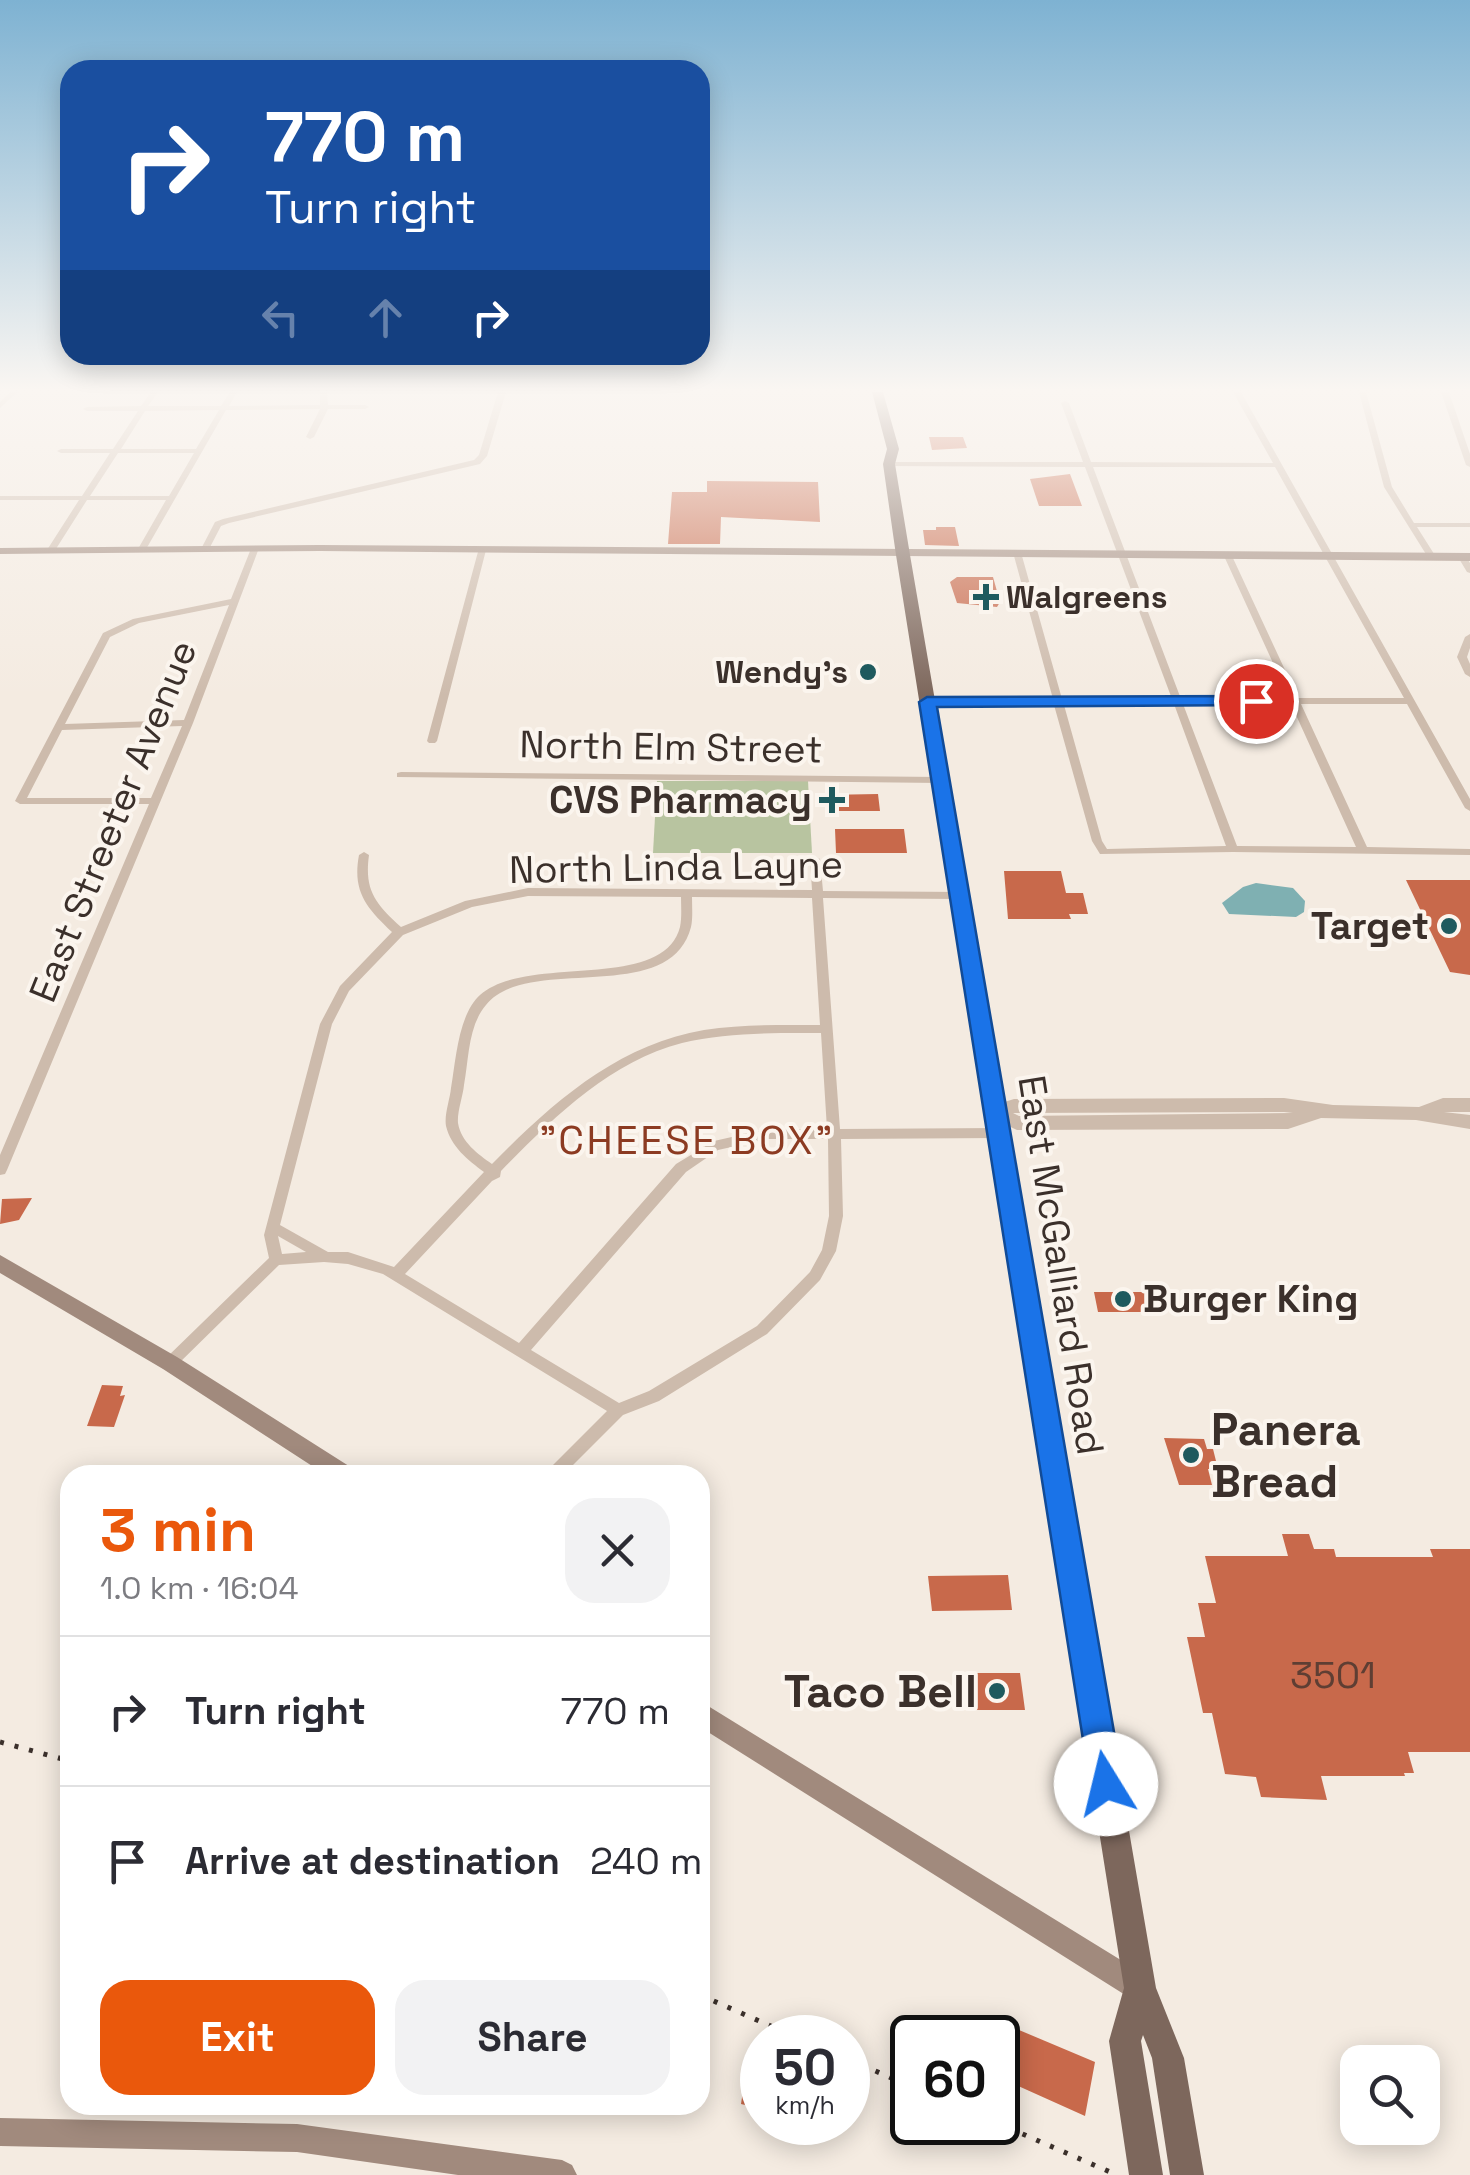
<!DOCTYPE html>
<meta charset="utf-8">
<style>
:root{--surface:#fff;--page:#f2f2f3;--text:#2b2b33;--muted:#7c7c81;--line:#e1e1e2;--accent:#ea580c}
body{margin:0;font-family:"Space Grotesk",sans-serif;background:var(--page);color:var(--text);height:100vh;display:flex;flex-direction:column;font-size:38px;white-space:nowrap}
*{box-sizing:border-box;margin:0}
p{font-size:32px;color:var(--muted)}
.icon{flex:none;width:55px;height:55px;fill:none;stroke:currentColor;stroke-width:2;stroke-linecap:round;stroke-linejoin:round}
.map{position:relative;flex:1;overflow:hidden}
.details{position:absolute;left:60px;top:1465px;width:650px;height:650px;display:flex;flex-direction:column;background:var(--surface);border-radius:30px;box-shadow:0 5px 25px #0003}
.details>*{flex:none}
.banner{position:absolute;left:60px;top:60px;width:650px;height:305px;border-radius:30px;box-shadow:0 5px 25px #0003;background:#1a4fa0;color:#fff;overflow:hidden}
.tools{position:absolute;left:1340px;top:2045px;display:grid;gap:20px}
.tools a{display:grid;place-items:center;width:100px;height:100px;border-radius:20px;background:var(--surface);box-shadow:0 5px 25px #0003;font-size:50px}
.speed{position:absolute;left:740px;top:2015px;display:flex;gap:20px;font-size:50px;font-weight:700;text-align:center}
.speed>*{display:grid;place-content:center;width:130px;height:130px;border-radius:50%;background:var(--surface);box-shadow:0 5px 25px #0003;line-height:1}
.speed small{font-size:25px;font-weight:400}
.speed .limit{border:5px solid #111;border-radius:15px;background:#fff;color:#111}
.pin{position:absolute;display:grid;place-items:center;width:85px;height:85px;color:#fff;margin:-42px;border:5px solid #fff;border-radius:50%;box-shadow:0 2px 10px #0007}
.me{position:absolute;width:110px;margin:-55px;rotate:351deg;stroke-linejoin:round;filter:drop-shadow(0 0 8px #0008)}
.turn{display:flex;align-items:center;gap:35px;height:210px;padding:0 40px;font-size:45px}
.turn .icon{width:130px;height:130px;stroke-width:2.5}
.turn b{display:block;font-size:70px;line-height:85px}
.lanes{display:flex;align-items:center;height:95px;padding:0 40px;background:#0003;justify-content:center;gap:50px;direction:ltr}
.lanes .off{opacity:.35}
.round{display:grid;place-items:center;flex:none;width:105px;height:105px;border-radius:30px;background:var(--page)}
.overview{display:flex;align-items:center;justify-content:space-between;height:170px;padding:0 40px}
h1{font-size:60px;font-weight:600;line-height:75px;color:var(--accent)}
.button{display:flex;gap:20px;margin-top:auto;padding:20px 40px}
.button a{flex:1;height:115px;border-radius:30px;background:var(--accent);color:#fff;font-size:40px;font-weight:600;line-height:115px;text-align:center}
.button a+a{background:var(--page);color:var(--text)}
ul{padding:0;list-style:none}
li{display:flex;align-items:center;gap:30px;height:150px;padding:0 40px;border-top:2px solid var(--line)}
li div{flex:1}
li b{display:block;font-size:38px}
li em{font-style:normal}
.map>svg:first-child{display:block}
.green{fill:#b8c4a0}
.water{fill:#7fb0b2}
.building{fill:#c8694b}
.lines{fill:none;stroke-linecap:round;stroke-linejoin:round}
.minor{fill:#cdbbac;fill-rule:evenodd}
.tertiary{fill:#cdbbac;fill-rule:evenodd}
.secondary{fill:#a18a7d;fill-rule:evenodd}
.primary{fill:#7d675c;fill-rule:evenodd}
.rail{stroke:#3b302b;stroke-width:5;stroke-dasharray:4 11;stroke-linecap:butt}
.route{fill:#1a73e8;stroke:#114b97;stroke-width:2.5}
.poi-dot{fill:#1f5a5e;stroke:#fbf5ee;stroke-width:4}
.labels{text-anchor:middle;stroke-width:8;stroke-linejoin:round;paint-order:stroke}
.far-poi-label{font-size:32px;font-weight:bold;fill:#3b302b;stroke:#fbf5ee;text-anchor:start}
.street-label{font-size:38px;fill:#3b302b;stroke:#fbf5ee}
.poi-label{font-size:38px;font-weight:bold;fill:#3b302b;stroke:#fbf5ee;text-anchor:end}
.near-number-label{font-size:38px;fill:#5e3e33}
.neighbourhood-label{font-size:40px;letter-spacing:2.5px;fill:#8c3b22;stroke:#fbf5ee}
.near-poi-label{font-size:45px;font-weight:bold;fill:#3b302b;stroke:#fbf5ee;text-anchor:start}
</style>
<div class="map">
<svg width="1470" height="2175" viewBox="0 0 1470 2175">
<rect width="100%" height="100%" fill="#f4ebe1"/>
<path class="green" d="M657,781H808L812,853H653Z"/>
<path class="water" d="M1256,883L1293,888L1305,901L1304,912L1296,917L1229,914L1222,903L1243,887Z"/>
<path class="building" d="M929,437H963L967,448L932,450Z
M1070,474L1082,506H1039L1030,479Z
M707,481L818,482L820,522L721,517L720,544H668L672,492H707Z
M936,527H955L959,546L925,545L923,530H936Z
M957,577H993L1000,602L997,607L957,603L950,582Z
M878,794L880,811H826L824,795Z
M835,829H904L907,853H836Z
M1004,871H1061L1066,893H1083L1088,914H1069L1071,919H1008Z
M1406,880H1470V975L1450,972Z
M32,1198L19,1220L0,1224L2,1199Z
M1094,1292H1149L1154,1312H1098Z
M102,1385L123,1386L120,1396L125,1395L114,1427L87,1426Z
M1164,1438L1204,1439L1207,1449H1213L1218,1469H1208L1212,1485H1179Z
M1282,1534H1309L1314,1549H1334L1336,1557H1433L1430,1549H1470V1752H1408L1414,1773H1404L1405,1776H1321L1327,1800L1261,1797L1256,1777L1225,1774L1212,1713H1203L1187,1637H1205L1198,1603H1216L1205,1556H1288Z
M1008,1575L1012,1610L932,1611L928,1576Z
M970,1673H1020L1025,1710H974Z
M1019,2030L1095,2062L1085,2116L1007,2081Z
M749,2051L762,2054V2109L741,2104Z"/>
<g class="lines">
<path class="minor" d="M10,392H17L0,408V402Z
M151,392H158L148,406H221L230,392H237L229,406L320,405V392H327L328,405H365L369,407L365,409H328L314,437L310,439L306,437L320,409L226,410L145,551L138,549L166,500H87L54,552H48L47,550L79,500H0V496H82L110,453H61L57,451L61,449H113L138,411H87L83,409L87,407L141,406ZM219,410L196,449H121L145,411ZM118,453H194L169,496H90Z
M498,392H506L487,456L480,464L229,523L221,526L208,551L201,549L215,522L223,519L474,460L479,455Z
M1233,392H1241L1470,799V811L1465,808L1407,704H1301L1367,847L1470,849V855L1233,852L1100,854L1092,841L1054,705H927L922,702L927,699H1053L1014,556L1018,553L1022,556L1062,699H1172L1085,467L889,466L885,464L886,462H1083L1061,403L1065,401L1069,403L1091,462L1273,463ZM1093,467H1275L1404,698H1298L1232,556L1228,553L1224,556L1289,698L1181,699ZM1174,704L1226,846L1107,849L1102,841L1064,705ZM1183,704H1291L1356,847L1237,846Z
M1359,392H1366L1392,487L1414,523H1470V527H1417L1436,557L1435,559H1429L1384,487Z
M1441,392H1449L1470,454V467L1466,465Z
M252,546L259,548L193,723L7,1170L5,1174L0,1175V1155L149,804H20L15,801L103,633L133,619L231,599ZM229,605L184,720L65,724L110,637L139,623ZM182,726L151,798H27L62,730Z
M479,548L486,550L437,741L435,743H429L427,741Z
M1462,554L1465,555L1470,563V573L1467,572L1458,557Z
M1470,634V648L1467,657L1470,664V677L1465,674L1457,657L1465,637Z
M401,772L940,777L945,780L940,783L397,777V773Z
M364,852L369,855C364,891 376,904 401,927L465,901L528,888L812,890L810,859L815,856L820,859L823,891L963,892L965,895L959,899L823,898L840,1129L998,1128L1003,1130L1004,1133L1003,1136L998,1138L841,1139L843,1216L836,1251L820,1280L767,1334L659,1401L623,1415L563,1475H545L548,1470L607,1411L383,1274L348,1264L324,1262L279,1265L175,1367L170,1369L165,1367L163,1363L165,1359L269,1258L264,1235L320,1024L340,986L392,932C367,908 352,892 359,855ZM528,896L681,897C681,906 682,917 680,927C663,993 527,953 480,995C458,1015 456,1060 451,1088C450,1099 444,1115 446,1126C451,1147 468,1160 484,1172L394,1267L348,1252H328L280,1225L332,1024L349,991L403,935L472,907ZM692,897L812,898L820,1025C782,1025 743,1024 704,1030C617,1045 552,1103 492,1164C478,1154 461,1142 458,1123C457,1112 463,1096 464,1085C469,1058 468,1026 486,1005C527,953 670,1008 691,927C693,918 692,907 692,897ZM821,1033L827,1129H767L714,1141L676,1164L519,1343L405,1274L492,1181L500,1177L501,1171C552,1119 609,1062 682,1043C727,1032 775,1033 821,1033ZM767,1139H828L829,1216L822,1250L810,1272L757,1326L649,1391L619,1403L531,1350L686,1172L718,1150ZM278,1236L306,1252L282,1254Z"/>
<path class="tertiary" d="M1284,1098L1333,1105L1419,1107L1443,1098H1470V1112H1444L1470,1115V1129L1416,1120L1321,1118L1288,1129L1017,1130L989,1117L986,1112L989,1107L1014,1099ZM1284,1112L1293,1113L1019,1116L1013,1113Z"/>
<path class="secondary" d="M320,545L1470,553V561L320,551L0,554V548Z
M0,1255L177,1357L352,1468L355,1475H326L163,1369L0,1273Z
M700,1701L1150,1978L1154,1988L1150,1998L1140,2002L1130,1998L700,1727Z
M0,2118L297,2124L562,2160L572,2165L577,2175H458L297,2152L0,2146Z"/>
<path class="primary" d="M872,392H883L899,449L895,464L910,555L1156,1988L1184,2058L1204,2175H1170L1152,2058L1143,2035L1141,2041L1163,2175H1129L1109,2041L1124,1988L896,555L883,464L887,449Z"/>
<path class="rail" d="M0,1742L70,1761
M700,1995L798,2038
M848,2059L912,2087
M995,2122L1117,2175"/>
</g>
<linearGradient id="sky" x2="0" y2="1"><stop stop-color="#7eb2d2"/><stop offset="0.56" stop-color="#faf6f2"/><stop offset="1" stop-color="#faf6f2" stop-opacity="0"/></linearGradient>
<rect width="1470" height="696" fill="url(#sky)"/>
<path class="route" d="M1256,696L1262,697V705L937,707L1123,1784L1118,1796L1106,1801L1095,1796L1090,1784L919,702L927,697Z"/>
<g class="poi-dot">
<path d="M981 582h10v10h10v10h-10v10h-10v-10h-10v-10h10z"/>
<circle cx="868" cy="672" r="10"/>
<path d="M827 785h10v10h10v10h-10v10h-10v-10h-10v-10h10z"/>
<circle cx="1449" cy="926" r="10"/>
<circle cx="1123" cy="1299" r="10"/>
<circle cx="1191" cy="1455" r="10"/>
<circle cx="997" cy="1691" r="10"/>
</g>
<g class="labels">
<g class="far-poi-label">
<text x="1006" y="608">Walgreens</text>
<text x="848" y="683" text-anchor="end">Wendy's</text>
</g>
<g class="street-label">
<text transform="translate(671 747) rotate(1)" y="13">North Elm Street</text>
<text transform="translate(113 821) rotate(-68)" y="13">East Streeter Avenue</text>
<text transform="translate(676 867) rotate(-1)" y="13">North Linda Layne</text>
<text transform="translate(1061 1265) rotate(81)" y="13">East McGalliard Road</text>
</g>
<g class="poi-label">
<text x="812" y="813">CVS Pharmacy</text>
<text x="1429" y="939">Target</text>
<text x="1143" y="1312" text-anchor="start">Burger King</text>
</g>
<g class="near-number-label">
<text x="1333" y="1688">3501</text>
</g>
<g class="neighbourhood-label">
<text x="687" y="1154">"CHEESE BOX"</text>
</g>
<g class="near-poi-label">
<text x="1211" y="1445">Panera<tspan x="1211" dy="52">Bread</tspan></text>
<text x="977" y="1707" text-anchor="end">Taco Bell</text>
</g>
</g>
</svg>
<div class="tools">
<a><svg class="icon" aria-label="search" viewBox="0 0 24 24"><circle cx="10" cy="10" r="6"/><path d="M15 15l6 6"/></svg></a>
</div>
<div class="speed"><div>50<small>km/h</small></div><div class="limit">60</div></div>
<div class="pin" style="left:1256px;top:701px;background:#d93025"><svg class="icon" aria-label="arrive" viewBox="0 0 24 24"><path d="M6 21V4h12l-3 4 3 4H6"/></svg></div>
<svg class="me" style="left:1106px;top:1784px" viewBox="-20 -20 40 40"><circle r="19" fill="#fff"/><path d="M0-13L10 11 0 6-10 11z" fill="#1a73e8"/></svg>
<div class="banner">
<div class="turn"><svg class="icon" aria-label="right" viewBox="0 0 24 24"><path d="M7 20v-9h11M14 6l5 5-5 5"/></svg><div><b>770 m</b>Turn right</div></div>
<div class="lanes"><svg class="icon off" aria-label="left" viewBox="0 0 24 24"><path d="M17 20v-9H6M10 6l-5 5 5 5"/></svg><svg class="icon off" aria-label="ahead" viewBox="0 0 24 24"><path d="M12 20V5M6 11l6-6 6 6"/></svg><svg class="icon" aria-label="right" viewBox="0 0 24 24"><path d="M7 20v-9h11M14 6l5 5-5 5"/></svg></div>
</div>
<section class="details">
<div class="overview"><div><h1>3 min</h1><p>1.0 km · 16:04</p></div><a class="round"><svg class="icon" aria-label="close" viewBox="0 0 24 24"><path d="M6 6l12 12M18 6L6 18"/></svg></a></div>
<ul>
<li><svg class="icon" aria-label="right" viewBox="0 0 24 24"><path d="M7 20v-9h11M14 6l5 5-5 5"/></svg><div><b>Turn right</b></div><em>770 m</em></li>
<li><svg class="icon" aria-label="arrive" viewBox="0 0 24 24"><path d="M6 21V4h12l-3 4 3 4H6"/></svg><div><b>Arrive at destination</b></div><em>240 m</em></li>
</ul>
<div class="button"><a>Exit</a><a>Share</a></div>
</section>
</div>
